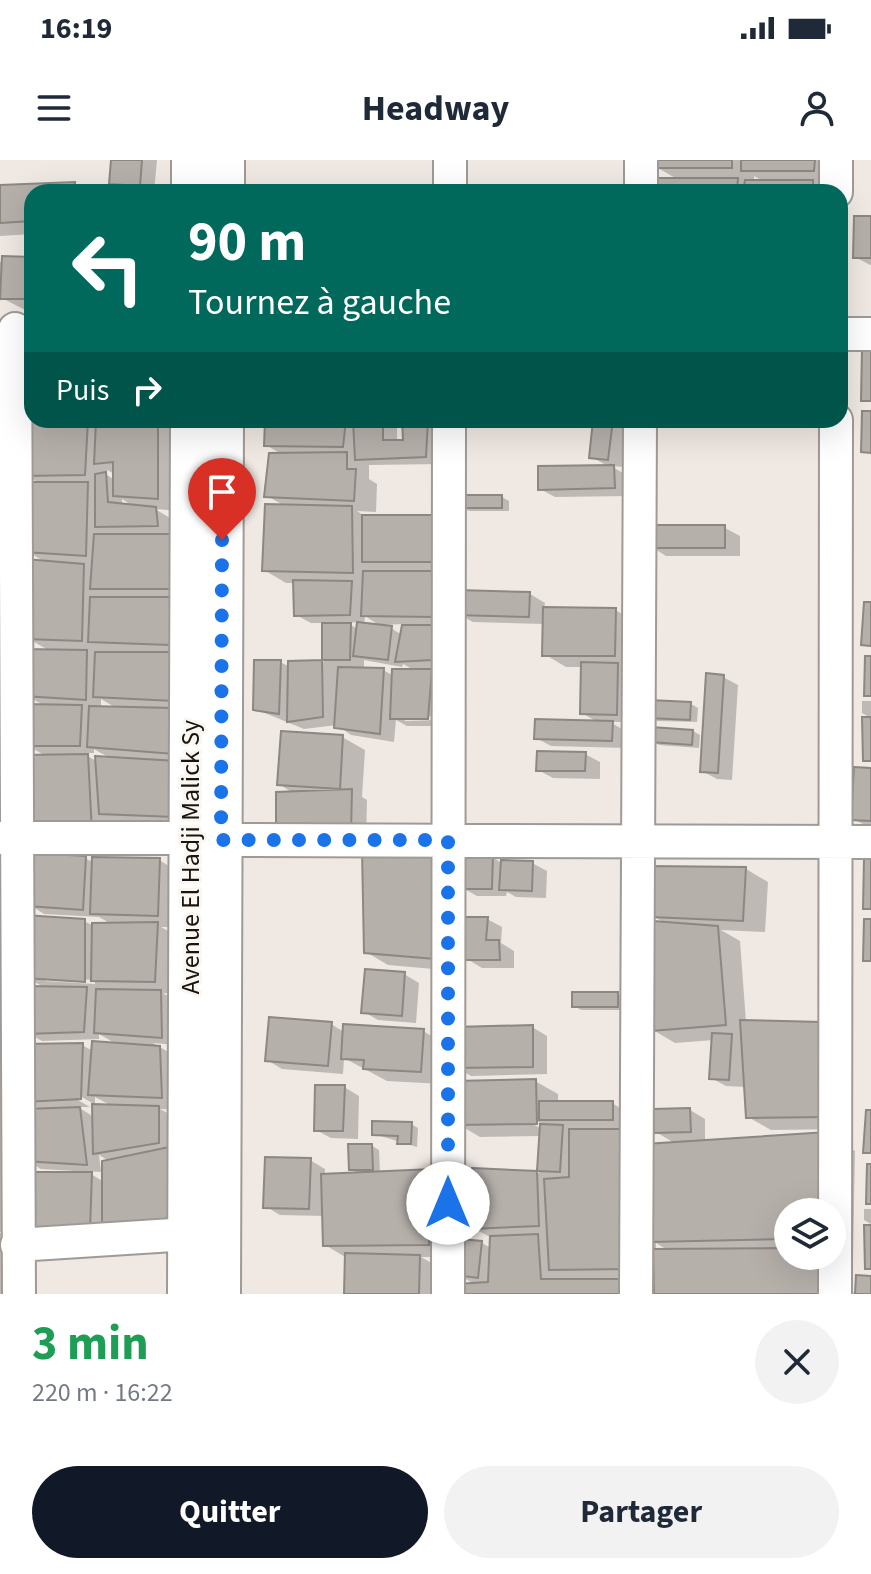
<!DOCTYPE html>
<html lang="fr">
<meta charset="utf-8">
<style>
:root{--surface:#fff;--page:#f2f2f3;--text:#1f2937;--muted:#747a83;--accent:#111827}
body{margin:0;font-family:"Source Sans 3",sans-serif;background:var(--page);color:var(--text);height:100vh;display:flex;flex-direction:column;font-size:30px;white-space:nowrap}
*{box-sizing:border-box;margin:0}
p{font-size:26px;color:var(--muted)}
.icon{flex:none;width:44px;height:44px;fill:none;stroke:currentColor;stroke-width:2;stroke-linecap:round;stroke-linejoin:round}
.map{position:relative;height:1134px;overflow:hidden}
.details{display:flex;flex-direction:column;background:var(--surface);flex:1}
.details>*{flex:none}
.banner{position:absolute;left:24px;top:24px;width:824px;height:244px;border-radius:24px;box-shadow:0 8px 32px #0002;background:#00695c;color:#fff;overflow:hidden}
.buttons{position:absolute;left:774px;top:1038px;display:grid;gap:16px}
.buttons a{display:grid;place-items:center;width:72px;height:72px;border-radius:50%;background:var(--surface);box-shadow:0 8px 32px #0002;font-size:40px}
.pin{position:absolute;display:grid;place-items:center;width:68px;height:68px;color:#fff;margin:-82px -34px;border-radius:50% 50% 50% 0;rotate:-45deg;box-shadow:0 0 8px #0007}
.pin .icon{rotate:45deg}
.me{position:absolute;width:88px;margin:-44px;rotate:0deg;stroke-linejoin:round;filter:drop-shadow(0 0 6px #0008)}
.turn{display:flex;align-items:center;gap:28px;height:168px;padding:0 32px;font-size:36px}
.turn .icon{width:104px;height:104px;stroke-width:2.5}
.turn b{display:block;font-size:56px;line-height:68px}
.then{display:flex;align-items:center;height:76px;padding:0 32px;background:#0003;gap:16px;font-size:30px}
.round{display:grid;place-items:center;flex:none;width:84px;height:84px;border-radius:42px;background:var(--page)}
.head{display:flex;align-items:center;justify-content:space-between;height:136px;padding:0 32px}
h1{font-size:48px;font-weight:700;line-height:60px;color:#1e9e55}
.action{display:flex;gap:16px;margin-top:auto;padding:16px 32px}
.action a{flex:1;height:92px;border-radius:48px;background:var(--accent);color:#fff;font-size:32px;font-weight:700;line-height:92px;text-align:center}
.action a+a{background:var(--page);color:var(--text)}
.status{display:flex;justify-content:space-between;align-items:center;height:56px;padding:0 40px;background:var(--surface);direction:ltr}
.status svg{height:22px;fill:currentColor}
header{display:flex;justify-content:space-between;align-items:center;height:104px;padding:0 32px;background:var(--surface);font-size:36px;font-weight:700}
.map>svg:first-child{display:block}
.shadow{fill:#0003;fill-rule:evenodd}
.building{fill:#b6b0ab;stroke:#8d8782;stroke-width:2}
.lines{fill:none;stroke-linecap:round;stroke-linejoin:round}
.minor-casing{stroke:#a09a96;stroke-width:36}
.tertiary-casing{stroke:#a09a96;stroke-width:44}
.minor{stroke:#fff;stroke-width:32}
.tertiary{stroke:#fff;stroke-width:40}
.route{stroke:#1a73e8;stroke-width:14;stroke-dasharray:0 25.2}
.labels{text-anchor:middle;stroke-width:6;stroke-linejoin:round;paint-order:stroke}
.street-label{font-size:26px;fill:#171513;stroke:#fcf6f0}
</style>
<div class="status"><b>16:19</b><svg viewBox="0 0 49 12"><path d="M0 12V9h3v3zM5 12V6h3v6zM10 12V3h3v9zM15 12V0h3v12zM26 1h20v11H26zM47 4h2v5h-2z"/></svg></div>
<header><svg class="icon" aria-label="menu" viewBox="0 0 24 24"><path d="M4 6h16M4 12h16M4 18h16"/></svg>Headway<svg class="icon" aria-label="person" viewBox="0 0 24 24"><circle cx="12" cy="8" r="4"/><path d="M4 21q1-7 8-7t8 7"/></svg></header>
<div class="map">
<svg width="871" height="1134" viewBox="0 0 871 1134">
<rect width="100%" height="100%" fill="#efe8e3"/>
<path class="shadow" d="M113,0H157L154,32L126,31L111,22Z
M656,0H843L842,27L820,26L829,32H655L679,20L656,7ZM754,16L765,22H754Z
M75,24L89,32H32V74L0,76V27Z
M871,58V105H870L855,97Z
M32,99V150H25L0,137V102Z
M27,186H32V245L27,241Z
M32,253V260H187H158L180,273V351L155,349L170,358L196,669L123,666L113,660L114,684L0,681V449L5,450L17,497L50,491L27,478L47,403L26,391L41,324L25,315ZM107,310L115,314V320L107,315ZM122,339L135,347L122,345ZM27,536L45,546H27ZM101,539L118,549H101ZM27,585L47,597H27ZM94,589L99,592L112,599L98,602L82,593H94Z
M267,260H389L397,264V282H405L404,260H434L440,304L369,305V319L377,324L376,352L357,351L366,357H434L447,464H426L446,475V508L428,509L446,519L443,566H407L396,560L394,582L351,575L337,565L304,569L255,549L280,502L290,507V503L324,502V463H311L296,455V423H286L264,410L285,346L267,336L283,295L266,285ZM365,456L379,465L404,464L402,475L391,468L364,465ZM359,462L358,469L347,463ZM364,500L402,507L403,504L412,509L394,516L383,510H364ZM438,556V560L405,561V557Z
M595,260H614L628,268L623,307L611,306L628,316L629,336L555,337L540,329L610,307L591,297Z
M502,337L509,341V351H469L462,347Z
M725,368L740,376V396H666L652,387Z
M530,434L545,443L544,449L615,450L637,462V508H622L633,514L631,562H610L627,572V588L551,586L536,578L599,563L582,553L583,507H566L544,494V464L473,462L458,454Z
M723,517L738,525L732,620L717,619L702,611Z
M862,541H871V558L862,553Z
M691,544L698,548L697,562L657,561L650,557Z
M693,571L700,575L699,588L659,585L652,581Z
M342,577L365,590L362,637L367,640L366,680L279,624Z
M585,594L600,602V619L553,618L538,610Z
M871,610V668L853,659Z
M0,686L12,750L0,748Z
M493,697L500,702L532,703L547,711L546,738L516,737L507,732L506,736H477L459,726L456,811L388,805L366,792Z
M85,698L94,703L159,700L181,713L179,767H161L179,777L177,834L163,833L176,841V885L153,883L182,900L184,950L160,949L173,956L196,1070L49,1080L75,1011L41,1009L26,1000L21,1016L1,1015L21,1027L20,1073L0,1072V808L13,855L47,829L26,817L84,761L92,765H113L99,757L44,754L30,745ZM45,817L95,820V824L45,821ZM26,872L42,881L99,879V874L118,885L93,891L82,885L26,886ZM73,932L94,944V957L78,947H90L71,936ZM95,937L112,946H95ZM23,939L35,946L42,950L24,951ZM99,995L111,1002L104,1022L86,1011L101,1012Z
M746,709L768,722L765,772L721,770L740,781L746,862L848,969L771,970L748,957L746,927L726,926L711,918L714,880L675,883L653,870L667,764L652,756Z
M487,759L502,767L501,783L514,791V808H482L467,799Z
M0,762L5,763L12,804L0,801Z
M404,814L419,823L416,863L378,860L364,852Z
M618,834L625,838V850H581L574,846Z
M331,864L344,872L423,871L445,884L443,924L387,921L344,898L343,914L282,909L267,900Z
M532,867L547,876V914L471,916L456,907Z
M535,921L558,934V943H612L627,952L652,985L676,984L656,972L690,950L705,959V982L827,975L855,991L853,1094L832,1095L853,1107V1133L871,1118V1134H656V1124L476,1125L457,1114L482,1083L492,1089V1078L473,1068L474,1010L539,1013L541,976L480,977L458,964ZM529,957L542,964V969L527,961ZM788,1052H832V1096H788ZM656,1083L669,1091H656Z
M344,927L359,936L358,979L331,978L316,970Z
M411,964L418,968L417,987L374,974Z
M372,986L379,990L380,1013L432,1011L454,1024L451,1097H421L442,1109L441,1134H346L347,1098L325,1085L324,1056L280,1055L265,1046L310,1000L325,1009V1016L359,1014L351,1009Z
M864,1049H871V1064L864,1060Z
M0,1073L19,1084L22,1134H0Z"/>
<path class="building" d="M111,0H142L140,26L109,24Z
M654,0H732V8H654Z
M741,0H815L814,11H741Z
M653,18H738L737,32H653Z
M745,20H813V32H743Z
M75,22V32H32V61L0,63V25Z
M854,56H871V98H853Z
M2,96L32,97V139H0Z
M862,190H871V241H861Z
M26,251H32V260H88L85,315L22,316Z
M862,251H871V293L861,292Z
M96,260H158V339L113,336V302L94,304Z
M265,260H346L343,287L264,286Z
M353,260H383V280H403L402,260H428L426,297L355,300Z
M593,260H613L608,300L589,298Z
M347,292V309H356L354,341L264,337L269,293Z
M614,305L615,328L538,330V306Z
M106,312L108,342L156,347L158,366L95,367V314Z
M28,322H88L86,396L24,392Z
M461,335H502V348H460Z
M265,344L352,346L353,413L262,411Z
M362,355H435V402H362Z
M650,365H725V388H650Z
M94,374H174L172,429H90Z
M25,399L84,404L82,481L25,479Z
M363,411H435L433,457L361,456Z
M293,420L352,421L350,455L294,456Z
M457,430L530,432L529,457L456,455Z
M90,437H171L170,485L88,482Z
M864,442H871V486L861,485Z
M543,447L616,448L615,496H542Z
M357,462L392,466L388,500L353,496Z
M322,463H351L350,500H322Z
M402,465H432V500L395,502Z
M22,489L87,490L86,540L23,536Z
M95,492H174V541L93,537Z
M865,496H871V536H864Z
M254,500H281L279,554L253,550Z
M322,500L323,557L287,562L288,501Z
M581,502L618,503L617,555L580,554Z
M338,507L384,508L380,574L334,568Z
M392,509H432L428,559H390Z
M706,513L724,515L718,613L700,612Z
M649,540L691,542L690,560L648,558Z
M25,544L82,545L80,586H25Z
M89,546L174,548V594L87,587Z
M862,557H871V601H863Z
M535,559L613,561L612,581L534,579Z
M651,567L693,570L692,585L650,582Z
M281,571L343,575L340,629L277,625Z
M537,591L586,592L585,611H536Z
M88,594L92,673L23,668V595Z
M95,596L177,601L174,657L99,654Z
M854,607L871,608V661L851,660Z
M352,629L351,673L276,672V632Z
M362,690L438,694L435,799L364,793Z
M31,693L86,696L83,750L27,746Z
M493,695L492,729H461L462,696Z
M92,697L160,698L158,756L90,754Z
M871,698V749H863L864,699Z
M501,700L533,701L532,731L499,730Z
M646,706L746,707L743,761L651,757Z
M23,755L85,759V822L24,818Z
M464,757H488L486,780H499L500,800H465Z
M864,759H871V801H863Z
M653,761L718,766L726,865L651,871Z
M158,762L155,822L91,821L92,763Z
M365,809L405,812L402,856L361,853Z
M24,826L87,827L84,872L25,874Z
M96,829L161,830L162,878L94,873Z
M572,832H618V847H572Z
M269,857L332,862L328,906L265,901Z
M740,860L822,862L826,957L746,958Z
M343,864L424,869L421,912L363,909L364,900L341,899Z
M533,865V907L454,908V867Z
M712,873L732,874L729,920L709,919Z
M92,881L160,886L162,938L88,935Z
M83,883L81,939L24,942V884Z
M536,919L537,964L456,965L455,921Z
M315,925H345L343,971H314Z
M539,941H613V960H539Z
M92,944L159,946V983L93,994Z
M80,947L87,1005L24,1001L25,949Z
M690,948L691,972L654,973L653,949Z
M866,950H871V993H863Z
M372,961L412,962L411,984H397L398,976L372,975Z
M540,964L563,965L560,1012L537,1011Z
M569,969H628V1109L549,1110L544,1019L569,1017Z
M827,972L825,1052H788V1079L650,1082L645,984Z
M348,984H372L373,1010H349Z
M174,986V1058L102,1064V1001Z
M265,997L311,998L309,1049L263,1048Z
M867,1004H871V1044H866Z
M472,1008L537,1011L539,1066L471,1069Z
M432,1009L429,1085L323,1086L321,1014Z
M25,1012H92L90,1071L25,1068Z
M864,1065H871V1109H865Z
M538,1074L541,1119H624L623,1134H456V1124L488,1122L490,1076Z
M460,1079L482,1081L478,1118L455,1115Z
M788,1088V1096H825V1134H654L653,1089Z
M345,1093L420,1095L419,1134H344Z
M856,1115L871,1116V1134H855Z"/>
<g class="lines">
<g class="minor-casing">
<path id="minor" d="M450,32V0
M641,32V0
M836,32V0
M15,169L19,1134
M840,174H871
M0,678H190
M221,680L871,682
M17,1085L189,1074
M448,1134L449,260
M636,1134L640,260
M835,1134L836,260"/>
</g>
<g class="tertiary-casing">
<path id="tertiary" d="M192,32V0
M224,32V0
M188,1134L191,260
M220,1134L223,260"/>
</g>
<use href="#minor" class="minor"/>
<use href="#tertiary" class="tertiary"/>
</g>
<g class="lines">
<path class="route" d="M222,380L221,680H448V1043"/>
</g>
<g class="labels">
<g class="street-label">
<text transform="translate(190 697) rotate(-90)" y="9">Avenue El Hadji Malick Sy</text>
</g>
</g>
</svg>
<div class="buttons">
<a><svg class="icon" aria-label="layers" viewBox="0 0 24 24"><path d="M12 4l9 5-9 5-9-5zM3 14l9 5 9-5"/></svg></a>
</div>
<div class="pin" style="left:222px;top:380px;background:#d93025"><svg class="icon" aria-label="arrive" viewBox="0 0 24 24"><path d="M6 21V4h12l-3 4 3 4H6"/></svg></div>
<svg class="me" style="left:448px;top:1043px" viewBox="-20 -20 40 40"><circle r="19" fill="#fff"/><path d="M0-13L10 11 0 6-10 11z" fill="#1a73e8"/></svg>
<div class="banner">
<div class="turn"><svg class="icon" aria-label="left" viewBox="0 0 24 24"><path d="M17 20v-9H6M10 6l-5 5 5 5"/></svg><div><b>90 m</b>Tournez à gauche</div></div>
<div class="then">Puis<svg class="icon" aria-label="right" viewBox="0 0 24 24"><path d="M7 20v-9h11M14 6l5 5-5 5"/></svg></div>
</div>
</div>
<section class="details">
<div class="head"><div><h1>3 min</h1><p>220 m · 16:22</p></div><a class="round"><svg class="icon" aria-label="close" viewBox="0 0 24 24"><path d="M6 6l12 12M18 6L6 18"/></svg></a></div>
<div class="action"><a>Quitter</a><a>Partager</a></div>
</section>
